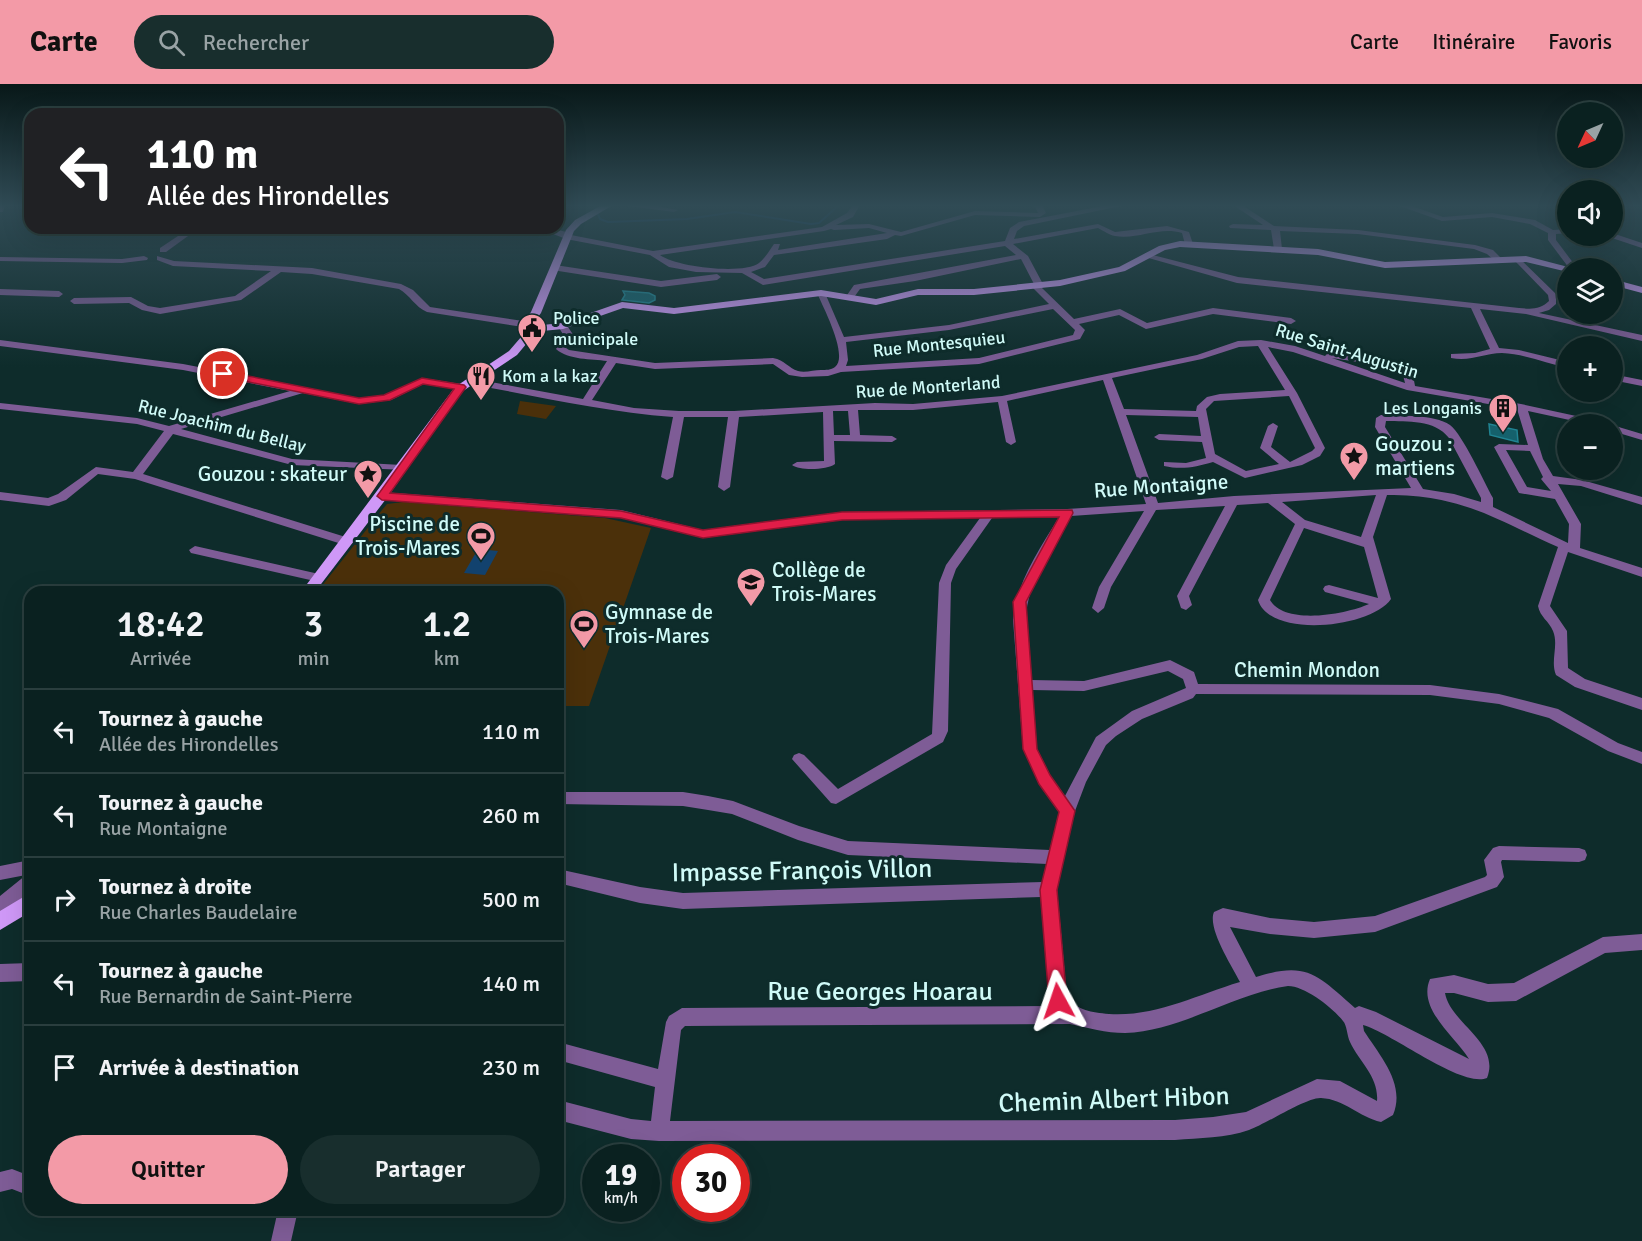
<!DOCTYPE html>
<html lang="fr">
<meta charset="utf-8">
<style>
:root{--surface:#0a2120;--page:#182e2d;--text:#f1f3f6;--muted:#99a3a5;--line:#2a3e3e;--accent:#f39aa7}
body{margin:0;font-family:Signika,sans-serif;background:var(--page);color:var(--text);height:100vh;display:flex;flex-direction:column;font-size:22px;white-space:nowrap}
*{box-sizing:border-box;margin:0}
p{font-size:20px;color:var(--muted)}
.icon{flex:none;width:33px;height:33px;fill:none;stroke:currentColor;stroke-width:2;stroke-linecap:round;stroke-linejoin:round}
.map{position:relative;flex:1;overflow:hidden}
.side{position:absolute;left:24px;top:502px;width:540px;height:630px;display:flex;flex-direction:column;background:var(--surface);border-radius:18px;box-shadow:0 6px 24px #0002,0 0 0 2px var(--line)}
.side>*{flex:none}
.guide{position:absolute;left:24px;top:24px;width:540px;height:126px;border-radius:18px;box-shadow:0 6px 24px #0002,0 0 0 2px var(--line);background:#202124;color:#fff;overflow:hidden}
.needle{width:39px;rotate:226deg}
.controls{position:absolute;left:1557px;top:18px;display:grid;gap:12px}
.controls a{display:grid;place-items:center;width:66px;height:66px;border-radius:50%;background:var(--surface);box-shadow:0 6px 24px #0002,0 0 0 2px var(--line);font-size:30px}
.speed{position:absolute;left:582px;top:1060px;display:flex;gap:12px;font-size:30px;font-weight:700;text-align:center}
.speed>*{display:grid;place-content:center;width:78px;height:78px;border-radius:50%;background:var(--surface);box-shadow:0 6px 24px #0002,0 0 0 2px var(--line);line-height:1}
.speed small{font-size:15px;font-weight:400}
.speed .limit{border:9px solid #d22;background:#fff;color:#111}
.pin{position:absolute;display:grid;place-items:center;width:51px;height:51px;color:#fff;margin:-26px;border:3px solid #fff;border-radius:50%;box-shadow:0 2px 6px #0007}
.me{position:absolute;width:66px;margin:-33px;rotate:355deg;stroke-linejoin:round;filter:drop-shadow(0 0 4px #0008)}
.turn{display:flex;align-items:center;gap:21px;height:126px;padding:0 24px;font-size:27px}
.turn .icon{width:78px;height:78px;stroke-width:2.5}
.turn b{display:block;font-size:42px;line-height:51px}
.eta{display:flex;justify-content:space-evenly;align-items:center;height:102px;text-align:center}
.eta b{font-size:36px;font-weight:600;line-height:42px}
.button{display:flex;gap:12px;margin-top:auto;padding:12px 24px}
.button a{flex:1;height:69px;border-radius:36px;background:var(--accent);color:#111;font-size:24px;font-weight:600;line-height:69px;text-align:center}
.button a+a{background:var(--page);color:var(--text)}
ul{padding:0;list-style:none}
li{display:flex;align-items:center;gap:18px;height:84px;padding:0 24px;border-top:2px solid var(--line)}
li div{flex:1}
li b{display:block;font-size:22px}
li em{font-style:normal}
header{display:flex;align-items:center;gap:36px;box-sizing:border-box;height:84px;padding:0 30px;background:var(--accent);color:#111}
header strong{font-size:28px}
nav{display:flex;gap:33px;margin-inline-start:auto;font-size:21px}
.search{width:420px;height:54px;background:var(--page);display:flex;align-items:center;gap:15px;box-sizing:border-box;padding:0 21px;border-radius:33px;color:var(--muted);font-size:22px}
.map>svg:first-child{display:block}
.green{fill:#4b300a}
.water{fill:#12426e}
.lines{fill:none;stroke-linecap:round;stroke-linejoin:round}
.stream{stroke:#12426e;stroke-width:2}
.building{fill:#15616c;stroke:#208493;stroke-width:1.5}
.minor{fill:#7e5c96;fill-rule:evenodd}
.major{fill:#cf98f7;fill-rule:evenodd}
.route{fill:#e11d48;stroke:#92132f;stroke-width:1.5}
.labels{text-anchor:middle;stroke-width:6;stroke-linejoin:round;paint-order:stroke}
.far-poi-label{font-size:18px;fill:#d0fbf8;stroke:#0e2c2b;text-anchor:start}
.far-street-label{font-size:18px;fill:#d0fbf8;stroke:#0e2c2b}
.poi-label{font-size:21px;fill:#d0fbf8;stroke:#0e2c2b;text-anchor:start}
.street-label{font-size:21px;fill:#d0fbf8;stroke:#0e2c2b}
.near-street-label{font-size:26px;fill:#d0fbf8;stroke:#0e2c2b}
</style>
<header>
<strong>Carte</strong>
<div class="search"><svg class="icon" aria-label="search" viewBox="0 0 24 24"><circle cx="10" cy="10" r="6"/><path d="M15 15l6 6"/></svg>Rechercher</div>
<nav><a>Carte</a><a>Itinéraire</a><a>Favoris</a></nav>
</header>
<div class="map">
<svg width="1642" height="1157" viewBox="0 0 1642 1157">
<rect width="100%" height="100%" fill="#0e2c2b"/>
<path class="green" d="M520,317L556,322L546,335L517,330Z
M403,418L605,434L651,444L589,622H558V508H317L382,426L387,420Z"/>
<path class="water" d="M478,465L498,467L485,491L464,489Z"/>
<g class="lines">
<path class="stream" d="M594,121L600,135L608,138L687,135L735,128L811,140L819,139L839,121"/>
</g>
<path class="building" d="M623,207L649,209L655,212V216L649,219L622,216L625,211Z
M1489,340L1517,346L1518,358L1490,351Z"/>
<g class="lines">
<path class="minor" d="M0,121H5L3,128H0Z
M620,121H651L678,126L674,128Z
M853,121H860L853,133L836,141L869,140L901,148L975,127L1038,129L1034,121H1042L1046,129L1040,133L975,131L901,152L895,151L887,155L774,171L765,183L751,188L764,195L1005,157L1010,144L1019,138L1108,121H1126L1024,142L1017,147L1014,155L1098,140L1115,148L1167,142L1189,148L1193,160L1189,162L1185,160L1182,149C1159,142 1138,156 1115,152C1109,151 1104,147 1098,144L1013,160L1028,172L1044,202L1042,204L1074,235L1120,225L1147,239L1213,224L1291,234L1296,237L1291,240L1213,230L1146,245L1119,231L1079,240L1085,246L1080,255L979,280L841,288L828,292L802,293L789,291L773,280L655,285L616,279L592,316L634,324L679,327H734L875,319L913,320L1002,312L1197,271L1238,257L1261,256L1295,262L1325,272L1329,268L1400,278L1412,286L1415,302L1521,320L1604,338L1605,340H1588L1528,327L1543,375L1553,392L1582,396L1642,413V421L1581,402L1558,400L1581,440L1580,464L1642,484V493L1568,468L1550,522L1567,547L1568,584L1585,595L1642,614V626L1575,603L1556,591C1550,577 1559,561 1553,547C1549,537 1540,533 1538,522L1558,463C1493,434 1462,411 1387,411L1373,453L1391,515C1371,544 1270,555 1258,516L1295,440L1268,419L1237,421L1189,512L1192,521L1186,526L1181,524L1177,512L1225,422L1156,426L1111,503L1104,524L1098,529L1092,524L1099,503L1144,427L1071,432C1053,464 1027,497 1026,535C1025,555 1029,576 1031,596L1084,597L1170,576L1194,588L1198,600L1430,601L1499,610L1558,625L1618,659L1642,668V680L1608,667L1549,634L1499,620L1430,611L1196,610L1193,614L1142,635L1116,652L1106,661L1086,698L1075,727L1057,805L1067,913C1078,927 1091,928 1109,930C1156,933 1196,911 1240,898C1232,882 1207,844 1214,828L1223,824L1270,834L1314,838L1375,832L1485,793L1487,791L1484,776L1493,764L1499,762L1579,764L1585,766L1587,771L1585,776L1579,778L1502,776L1501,778L1504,793L1497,803L1375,848L1314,854L1270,850L1230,843L1256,893C1308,877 1317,891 1355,924L1359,922L1376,928L1469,975C1455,952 1417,925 1430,895L1454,891L1488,900L1514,899L1603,853L1642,850V866L1605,869L1516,917L1488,918L1454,909H1445C1450,939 1501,959 1487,994C1461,1004 1392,949 1363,941L1364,947C1380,972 1406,1000 1393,1031L1381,1038C1359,1033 1344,1015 1321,1014C1307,1013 1266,1040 1249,1046C1226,1054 1199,1054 1175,1056L659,1057L631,1055L558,1036V1016L631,1035L651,1037L655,1003L558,976V958L658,985L666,938L669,932L682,924L1051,922L1041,813L683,825L640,819L558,799V785L640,803L683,809L1043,798L1047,780L848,771L798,756L732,730L708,726L683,722L558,720V708H683L708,712L733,717L799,742L848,757L1050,766L1059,728L1039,699L1023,665L1013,536C1017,497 1039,466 1059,433L992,434L956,485L951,499L948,647L943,658L836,720L831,719L792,675L794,671L799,669L804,671L838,705L932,650L939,499L946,481L980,434L842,436L703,454L621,434L382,416L376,412L382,408L621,426L703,446L842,428L1067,425L1146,420L1103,296L1007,317L1016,358L1011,361L1006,358L998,318L913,326H858L860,351L892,352L897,355L892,358L834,357L835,380C827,386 800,387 792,381L797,378L824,377L823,328L739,333L730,403L724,407L718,403L728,333H684L673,393L667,396L661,393L673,333C604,328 537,312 469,300L464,297L469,294L583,315L607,277C592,275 568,276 556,265L564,252L558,242L563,239L566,240L574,252L566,264L569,266L655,279L773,274C785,276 788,284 798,287C805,289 814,286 821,286C826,286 831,286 835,283C849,272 823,223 817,209L818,207L825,209L844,253L949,241L1049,220L1031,202L1034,200L1021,175L915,197L860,205L852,216L845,214L854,201L1016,171L1005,162L763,201L742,189L696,188L669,183L650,171L566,155L538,144H551L570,149L571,151L653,167L822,143L847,129ZM869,144L887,149L778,166L780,160H774C770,166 765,174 759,179C743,191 676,183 660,171L824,147L831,145L834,146ZM1053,225L1075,246L1073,251L979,274L846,282L848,276L846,258L949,246ZM1258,262L1285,306L1220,310L1207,313L1197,322L1196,327L1124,325L1112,294L1202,275L1239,263ZM1268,263L1293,268L1407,306L1517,325L1528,361L1499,360L1494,363L1519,409L1555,415L1569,440L1568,459L1493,423V414C1484,398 1463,351 1450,341C1434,330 1400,332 1381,331L1376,334L1375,343L1411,404L1234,412L1158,419L1126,331L1198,333L1201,352L1159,350L1154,353L1159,356L1202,358L1206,374L1186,379L1164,378V382C1182,386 1196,383 1213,378L1245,394L1302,381L1320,372L1325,364L1297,309ZM1332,274L1397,284L1402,287L1405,299ZM1289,312L1315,364L1312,367L1290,378L1271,363L1278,342L1273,339L1268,342L1260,364L1279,380L1246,387L1215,370L1206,325L1214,317ZM833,327H848L850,351H834ZM1386,337C1408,338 1434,335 1449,354L1481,414V418L1454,410L1423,405L1385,343ZM1506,366L1530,367L1543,393L1541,395L1551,407L1527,403ZM1376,411L1361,453L1305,436L1282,418ZM1304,444L1364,463L1378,514L1329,501L1325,502L1323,505L1325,508L1369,520C1347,530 1285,542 1270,516ZM1168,587L1183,595L1186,604L1132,627L1096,653L1065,712L1050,691L1037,665L1032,606L1084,607ZM1288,902C1305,902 1333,924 1343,937C1347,941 1347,952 1350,958C1360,979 1379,993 1377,1017L1340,997L1317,995L1246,1028L1213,1033L1175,1036L670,1037L681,946L685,942L1070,940C1088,944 1106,949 1125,949C1182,947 1232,910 1288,902Z
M1233,121H1242L1274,142L1358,146L1475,161L1493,166L1502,175L1495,177L1487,170L1474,165L1358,150L1280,147L1282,165L1278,167L1274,165L1271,146L1230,144L1229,142L1233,140L1263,141Z
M1397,121H1409L1443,133L1492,129L1535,136L1553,146L1568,145V149L1556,150V156L1577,184H1569L1548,156V149L1530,140L1492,133L1442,137Z
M1613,121H1620L1612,129Z
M190,144H199L166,168H160V164Z
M1612,149L1642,159V164L1609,153L1612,152Z
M1145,169L1238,193L1519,224C1531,225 1540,226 1549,217L1548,211L1515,177L1514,175L1518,173L1556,210V220L1549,226L1539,229L1642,251V257L1526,230L1480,225L1499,264L1519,266L1568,278V284C1546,279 1524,270 1502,269C1484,269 1471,278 1451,274V270L1475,269L1490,265L1471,224L1237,199L1145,173Z
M144,172L148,174L147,176L122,179L0,177V173L122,175Z
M157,172L174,177L312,184L401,200L413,206L430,223L523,237L528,240L523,243L427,228C415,223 410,211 399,205L312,190L281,188L241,216L160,230L142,226L129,219L74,220L70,217L74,214L131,213L148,222L160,224L235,212L271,187L173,182L157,176Z
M555,181L661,197L717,190L721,193L717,196L661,203L552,186L551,184Z
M0,205L59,207L63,210L59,213L0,211Z
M0,256L183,280L359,314L385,311L422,294L461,300L466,303L461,306L423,300L391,316L359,320L303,309L181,345L292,375L402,381L406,382V386L292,381L173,350L143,390L352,455L354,458L348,462L135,395L98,390L66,416L49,422L0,416V408L48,414L58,410L96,383L133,388L164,347L137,340L0,325V319L137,334L169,342L290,307L183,286L0,262Z
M1612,290L1642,296V302L1612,296Z
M1612,341L1642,350V356L1612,347Z
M195,462L319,490L325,494L319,498L191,469L189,466Z
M30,776V807L6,828L0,831V812L26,791L0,796V782Z
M30,879V897L0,898V880Z
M12,1085L30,1092V1112L12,1105L0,1108V1088Z
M278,1126H298L291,1157H271Z"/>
<path class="major" d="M602,121H613L581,140L574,147L541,229L534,238H526L525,236L531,228L566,146L575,136Z
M1180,157L1318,165L1385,178L1526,172L1572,184H1568V188L1526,178L1385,184L1318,171L1180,163L1165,166L1125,187L1060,202L974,211H918L876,221L821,212L674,230L623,224L563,245L542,247L537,244L542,241L562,239L622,218L674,224L821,206L876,215L918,205H974L1060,196L1119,183L1159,162Z
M1612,195L1642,203V209L1612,201Z
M528,245L537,247L517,271L463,307L386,415L315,508H301L455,303L509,267Z
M30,809V828L0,846V827Z"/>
</g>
<linearGradient id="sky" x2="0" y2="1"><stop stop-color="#081818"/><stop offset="0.43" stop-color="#304b55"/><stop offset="1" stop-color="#304b55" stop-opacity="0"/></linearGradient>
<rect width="1642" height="283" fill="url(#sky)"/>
<path class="route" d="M223,287L359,314L384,311L422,294L464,301L466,303L390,409L621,427L703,446L842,428L1072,426L1073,429L1026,518L1037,665L1050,691L1075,727L1057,806L1067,917L1064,923L1058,926L1051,923L1049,917L1040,806L1059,728L1039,700L1023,665L1013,518L1059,433L842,436L703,454L621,434L382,416L377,412L454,305L423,300L390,316L359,320L219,292L218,290Z"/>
<defs>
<g id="civic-pin" transform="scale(1.5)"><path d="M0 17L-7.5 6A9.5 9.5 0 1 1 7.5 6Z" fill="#f39aa7" stroke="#0e2c2b"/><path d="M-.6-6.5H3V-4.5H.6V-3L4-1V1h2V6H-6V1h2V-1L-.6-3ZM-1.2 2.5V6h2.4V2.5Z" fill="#111"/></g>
<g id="restaurant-pin" transform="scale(1.5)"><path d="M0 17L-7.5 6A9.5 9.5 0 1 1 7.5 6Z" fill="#f39aa7" stroke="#0e2c2b"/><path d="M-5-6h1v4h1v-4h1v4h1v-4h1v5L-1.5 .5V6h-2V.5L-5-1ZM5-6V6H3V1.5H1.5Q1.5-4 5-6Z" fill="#111"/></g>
<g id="building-pin" transform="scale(1.5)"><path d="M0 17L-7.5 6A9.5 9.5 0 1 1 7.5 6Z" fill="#f39aa7" stroke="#0e2c2b"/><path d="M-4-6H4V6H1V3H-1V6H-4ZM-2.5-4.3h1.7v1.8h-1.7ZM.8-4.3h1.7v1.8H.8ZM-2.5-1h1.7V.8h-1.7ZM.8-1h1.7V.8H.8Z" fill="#111"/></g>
<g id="sight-pin" transform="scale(1.5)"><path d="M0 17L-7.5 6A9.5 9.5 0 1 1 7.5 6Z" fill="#f39aa7" stroke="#0e2c2b"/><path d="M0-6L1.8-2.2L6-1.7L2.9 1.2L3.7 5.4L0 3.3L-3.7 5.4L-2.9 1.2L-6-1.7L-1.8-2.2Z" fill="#111"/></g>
<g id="stadium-pin" transform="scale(1.5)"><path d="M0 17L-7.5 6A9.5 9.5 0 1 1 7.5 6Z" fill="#f39aa7" stroke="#0e2c2b"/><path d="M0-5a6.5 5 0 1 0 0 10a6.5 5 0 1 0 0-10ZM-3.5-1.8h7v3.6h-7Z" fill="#111"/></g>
<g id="school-pin" transform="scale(1.5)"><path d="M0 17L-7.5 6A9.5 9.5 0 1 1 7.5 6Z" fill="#f39aa7" stroke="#0e2c2b"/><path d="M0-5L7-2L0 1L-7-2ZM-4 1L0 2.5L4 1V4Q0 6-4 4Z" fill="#111"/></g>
</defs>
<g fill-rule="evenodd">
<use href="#civic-pin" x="532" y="244"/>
<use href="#restaurant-pin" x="481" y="292"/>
<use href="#building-pin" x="1503" y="324"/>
<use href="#sight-pin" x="1354" y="372"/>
<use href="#sight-pin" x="368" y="390"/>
<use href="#stadium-pin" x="481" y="452"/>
<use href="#school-pin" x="751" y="498"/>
<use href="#stadium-pin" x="584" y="540"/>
</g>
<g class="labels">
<g class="far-poi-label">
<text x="553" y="240">Police<tspan x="553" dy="21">municipale</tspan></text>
<text x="502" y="298">Kom a la kaz</text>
<text x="1482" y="330" text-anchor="end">Les Longanis</text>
</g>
<g class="far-street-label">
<text transform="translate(939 260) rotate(-6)" y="6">Rue Montesquieu</text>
<text transform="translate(1347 267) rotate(17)" y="6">Rue Saint-Augustin</text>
<text transform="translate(928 303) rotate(-4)" y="6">Rue de Monterland</text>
<text transform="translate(222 342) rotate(14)" y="6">Rue Joachim du Bellay</text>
</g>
<g class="poi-label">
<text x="1375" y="367">Gouzou :<tspan x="1375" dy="24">martiens</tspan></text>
<text x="347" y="397" text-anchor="end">Gouzou : skateur</text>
<text x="460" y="447" text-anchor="end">Piscine de<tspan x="460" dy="24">Trois-Mares</tspan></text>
<text x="772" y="493">Collège de<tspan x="772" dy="24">Trois-Mares</tspan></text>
<text x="605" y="535">Gymnase de<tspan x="605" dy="24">Trois-Mares</tspan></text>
</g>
<g class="street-label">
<text transform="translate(1161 402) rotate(-4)" y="7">Rue Montaigne</text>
<text x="1307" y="593">Chemin Mondon</text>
</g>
<g class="near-street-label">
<text transform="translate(802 786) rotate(-1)" y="9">Impasse François Villon</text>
<text x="880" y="916">Rue Georges Hoarau</text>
<text transform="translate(1114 1015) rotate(-2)" y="9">Chemin Albert Hibon</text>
</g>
</g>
</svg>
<div class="controls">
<a><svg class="needle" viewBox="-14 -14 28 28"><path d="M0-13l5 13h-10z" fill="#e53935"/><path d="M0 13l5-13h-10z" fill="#99a3a5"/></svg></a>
<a><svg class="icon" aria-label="sound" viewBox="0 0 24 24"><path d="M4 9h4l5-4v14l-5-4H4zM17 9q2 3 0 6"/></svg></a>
<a><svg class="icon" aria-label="layers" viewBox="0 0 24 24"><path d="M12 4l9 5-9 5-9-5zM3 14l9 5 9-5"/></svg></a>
<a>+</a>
<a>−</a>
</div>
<div class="speed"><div>19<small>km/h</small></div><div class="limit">30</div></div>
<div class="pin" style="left:223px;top:290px;background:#d93025"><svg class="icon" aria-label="arrive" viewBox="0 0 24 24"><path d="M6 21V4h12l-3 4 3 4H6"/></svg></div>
<svg class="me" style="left:1058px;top:917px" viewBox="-20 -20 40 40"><path d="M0-17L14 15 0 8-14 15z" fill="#e11d48" stroke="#fff" stroke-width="4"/></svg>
<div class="guide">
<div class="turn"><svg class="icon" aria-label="left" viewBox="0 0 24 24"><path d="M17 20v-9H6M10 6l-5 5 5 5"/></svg><div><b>110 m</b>Allée des Hirondelles</div></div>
</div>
<section class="side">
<div class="eta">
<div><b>18:42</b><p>Arrivée</p></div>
<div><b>3</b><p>min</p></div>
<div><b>1.2</b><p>km</p></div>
</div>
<ul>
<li><svg class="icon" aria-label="left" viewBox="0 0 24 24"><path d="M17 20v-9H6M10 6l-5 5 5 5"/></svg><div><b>Tournez à gauche</b><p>Allée des Hirondelles</p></div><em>110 m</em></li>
<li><svg class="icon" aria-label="left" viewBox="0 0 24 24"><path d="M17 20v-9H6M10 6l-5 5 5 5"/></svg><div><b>Tournez à gauche</b><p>Rue Montaigne</p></div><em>260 m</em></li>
<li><svg class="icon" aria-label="right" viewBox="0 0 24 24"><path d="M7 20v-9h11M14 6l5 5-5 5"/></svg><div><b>Tournez à droite</b><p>Rue Charles Baudelaire</p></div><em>500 m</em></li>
<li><svg class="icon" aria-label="left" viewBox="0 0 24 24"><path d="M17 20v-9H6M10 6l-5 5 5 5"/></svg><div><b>Tournez à gauche</b><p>Rue Bernardin de Saint-Pierre</p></div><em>140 m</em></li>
<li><svg class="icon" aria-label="arrive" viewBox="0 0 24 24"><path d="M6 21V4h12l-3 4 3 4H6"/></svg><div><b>Arrivée à destination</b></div><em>230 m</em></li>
</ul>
<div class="button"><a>Quitter</a><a>Partager</a></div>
</section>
</div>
